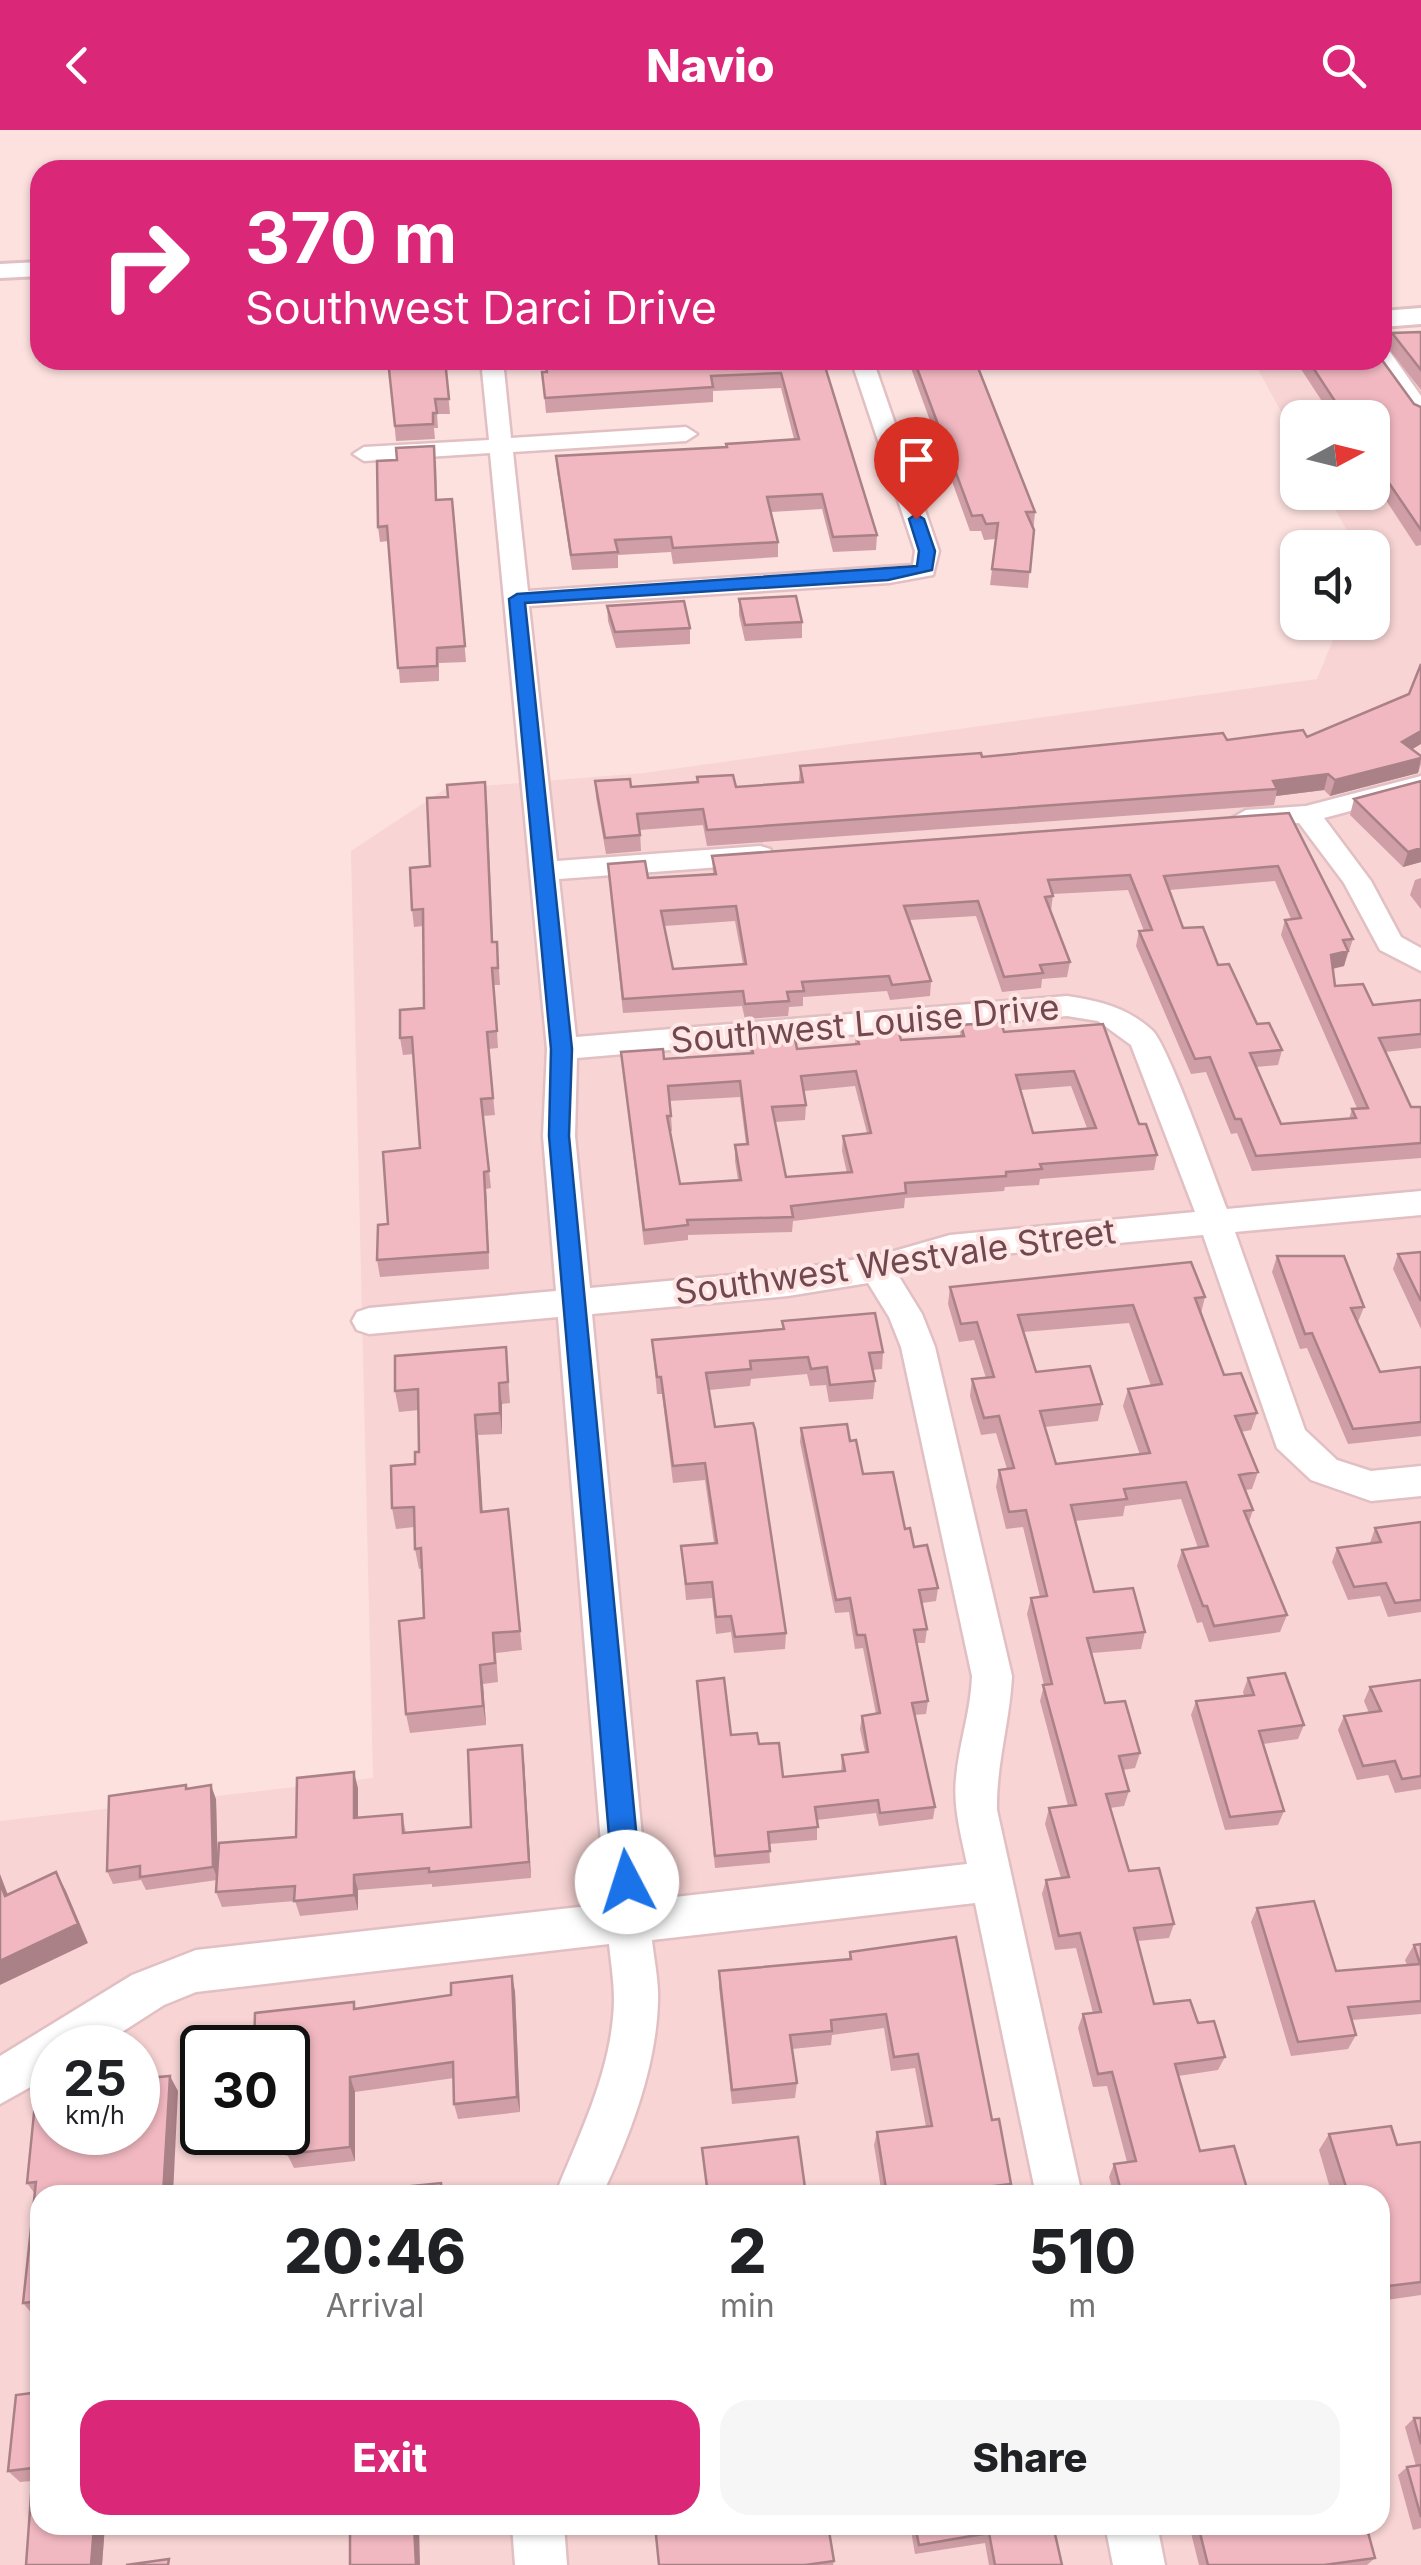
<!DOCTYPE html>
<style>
:root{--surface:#fff;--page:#f6f6f6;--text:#202124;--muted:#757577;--accent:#db2777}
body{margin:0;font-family:Inter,sans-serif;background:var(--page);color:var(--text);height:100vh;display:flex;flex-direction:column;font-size:38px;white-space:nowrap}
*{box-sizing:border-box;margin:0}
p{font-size:32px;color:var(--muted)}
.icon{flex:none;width:55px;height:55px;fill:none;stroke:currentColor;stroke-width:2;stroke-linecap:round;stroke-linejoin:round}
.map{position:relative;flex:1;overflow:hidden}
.drawer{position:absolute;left:30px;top:2055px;width:1360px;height:350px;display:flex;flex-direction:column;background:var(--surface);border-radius:30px;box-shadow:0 2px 8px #0004}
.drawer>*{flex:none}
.guide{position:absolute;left:30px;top:30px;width:1362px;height:210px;border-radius:30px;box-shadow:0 2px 8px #0004;background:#db2777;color:#fff;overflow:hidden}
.needle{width:65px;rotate:83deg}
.tools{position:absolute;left:1280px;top:270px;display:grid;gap:20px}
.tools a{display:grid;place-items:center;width:110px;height:110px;border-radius:20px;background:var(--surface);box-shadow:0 2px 8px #0004;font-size:50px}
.speed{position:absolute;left:30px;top:1895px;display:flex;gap:20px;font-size:50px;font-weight:700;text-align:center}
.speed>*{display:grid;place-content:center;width:130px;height:130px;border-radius:50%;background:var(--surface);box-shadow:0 2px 8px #0004;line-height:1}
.speed small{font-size:25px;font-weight:400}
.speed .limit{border:5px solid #111;border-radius:15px;background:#fff;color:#111}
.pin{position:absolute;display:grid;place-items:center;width:85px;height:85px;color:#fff;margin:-102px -42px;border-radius:50% 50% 50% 0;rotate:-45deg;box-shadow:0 0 10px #0007}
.pin .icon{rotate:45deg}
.me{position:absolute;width:110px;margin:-55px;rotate:355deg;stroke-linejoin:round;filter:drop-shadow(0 0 8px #0008)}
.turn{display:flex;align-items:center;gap:35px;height:210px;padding:0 50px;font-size:45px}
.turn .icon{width:130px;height:130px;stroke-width:2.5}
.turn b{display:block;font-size:70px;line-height:85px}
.eta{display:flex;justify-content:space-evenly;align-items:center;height:170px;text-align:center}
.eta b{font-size:60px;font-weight:800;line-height:70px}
.primary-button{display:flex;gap:20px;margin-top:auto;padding:20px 50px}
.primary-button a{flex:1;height:115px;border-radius:30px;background:var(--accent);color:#fff;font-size:40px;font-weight:800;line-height:115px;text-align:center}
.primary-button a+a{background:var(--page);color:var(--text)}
header{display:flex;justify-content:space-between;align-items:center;height:130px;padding:0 50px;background:var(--accent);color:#fff;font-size:45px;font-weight:800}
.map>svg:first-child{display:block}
.residential{fill:#f8d4d4;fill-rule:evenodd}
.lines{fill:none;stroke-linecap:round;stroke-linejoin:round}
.minor-casing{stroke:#e1bfc2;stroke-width:5}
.tertiary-casing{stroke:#e1bfc2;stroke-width:6}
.minor{fill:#fff;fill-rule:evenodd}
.tertiary{fill:#fff;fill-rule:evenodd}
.wall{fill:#cf9ea6;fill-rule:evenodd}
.shaded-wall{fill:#a98187}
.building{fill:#f1b8c1;stroke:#a98187;stroke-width:2.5;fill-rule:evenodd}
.route{fill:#1a73e8;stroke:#114b97;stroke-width:2.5}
.labels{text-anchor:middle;stroke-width:8;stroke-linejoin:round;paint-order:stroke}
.street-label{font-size:35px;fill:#714850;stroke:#ffe6e5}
</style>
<header><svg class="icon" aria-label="back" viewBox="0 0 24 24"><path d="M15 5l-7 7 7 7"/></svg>Navio<svg class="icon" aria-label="search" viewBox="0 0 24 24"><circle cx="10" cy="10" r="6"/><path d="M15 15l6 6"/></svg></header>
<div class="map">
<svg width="1421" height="2435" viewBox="0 0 1421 2435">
<rect width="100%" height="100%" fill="#fce1df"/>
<path class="residential" d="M1421,207V2435H0V1691L373,1648L351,721L445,659L644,643L1317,549L1340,493L1372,492V418L1356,417L1326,363L1372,362V288H1298L1297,311L1253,230H1382L1383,209ZM52,1918H138V2002H52ZM202,1918H288V2002H202ZM40,2065H1380V2395H40Z"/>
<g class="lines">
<g class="minor-casing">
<path id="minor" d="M1382,221L1390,222L1421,266V289L1413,287L1373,230H1382Z
M481,230H503L511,308L686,297L697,304L686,311L513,322L528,461L913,435L915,421L851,230H873L939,421L933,445L889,453L529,476L557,731L760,716L770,719L774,725L770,731L760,734L559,749L576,907L1067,866C1100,871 1126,877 1152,900C1168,914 1215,1049 1227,1079L1421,1061V1085L1235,1102L1305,1300L1337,1330L1371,1341L1421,1336V1366L1371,1371L1311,1350L1277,1318L1203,1105L950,1129L898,1145L922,1184L935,1217L1012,1546C1010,1591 996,1634 997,1680L1082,2065H1036L975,1773L652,1810C654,1830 659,1851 658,1872C656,1938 630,2006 602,2065H555C580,2003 613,1938 614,1870C614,1851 611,1833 609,1814L196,1862L164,1875L97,1918H52V1945L0,1974V1926L132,1845L196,1820L606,1774L558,1187L369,1204L357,1200L352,1191L357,1182L369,1178L556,1161L543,1006L547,919L490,323L364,331L353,324L364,317L489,310ZM1067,886L1098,891L1131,915L1195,1082L950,1105L877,1126L788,1140L590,1158L575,1006L577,928ZM868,1153L889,1187L901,1217L972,1546C971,1581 959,1613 956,1648C953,1677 961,1705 967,1734L648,1770L592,1184L788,1166Z
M1421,646V662L1324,688L1371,751L1401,807L1421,818V841L1380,820L1344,753L1299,693L1246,696L1232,688L1246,680L1306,676Z
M512,2395H564L567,2435H515Z
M1105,2395H1157L1165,2435H1113Z"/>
</g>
<g class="tertiary-casing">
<path id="tertiary" d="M40,132V146L0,148V134Z
M1421,178V194L1382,197V181Z"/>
</g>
<use href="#minor" class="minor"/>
<use href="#tertiary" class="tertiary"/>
</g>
<path class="wall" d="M1421,202V260L1388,218L1392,203Z
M388,230H445L450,284H437L438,298H434L435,309L396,311Z
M544,230H823L877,405L876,420L833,422L822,379L771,382L778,412V427L673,434L671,422L618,425V438L572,440L557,341L556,326L726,317V314L794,309L781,258L713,261V272L546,283L542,242H546Z
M908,230H975L1035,382L1028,458L990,455L996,409L984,410L981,401H970Z
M1295,230H1382L1414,274L1421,277V415L1416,416L1372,349V288H1333Z
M436,330L437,370L452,369L466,532L439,533V551L400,553L388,411L380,412L378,397Z
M739,469L802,492V508L745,511L739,485Z
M607,476L690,498V514L616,518L608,491Z
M1307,607L1412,619L1421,626V634L1418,643L1330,666L1324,660L1276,666L1274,675L707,716L703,695L640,700L641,721L606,724L596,667L595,651L631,657L697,652V647L736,657L799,653L800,636L982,627L1227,610Z
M1421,651V732L1403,737L1350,685L1354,669Z
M487,669L493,812H497L500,855H494L498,918L488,919L495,985L483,986L491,1058L486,1059L489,1139L380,1147L377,1130L388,1094L420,1018L414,924L403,925L400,908L424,878L423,796L414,797L412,780L430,736Z
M1289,683L1353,809L1344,836L1333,839L1335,856L1373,875L1421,870V918L1385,922L1411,977H1421V1028L1252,1041L1237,1003L1231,1004L1206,942L1191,944L1136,816L1139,801H1144L1128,760L1053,764L1051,781L1070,832L1067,847L1042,849L1041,858L1002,862L976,786L910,790L931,851L930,866L890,870L887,861L803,867V876L789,877L788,886L745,889L742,876L623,883L608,734L648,748L713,744L712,726ZM1275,751L1291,789L1285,790L1281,805L1357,978L1352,979L1349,989L1281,994L1256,937L1278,935L1282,920L1257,894L1218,835L1183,798L1169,760ZM735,791L743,834L673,839L664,796Z
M1421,748V779L1410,765L1415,750Z
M1103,894L1139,994L1157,1025L1154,1040L1040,1049L1039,1055L1005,1057L1004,1061L905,1068L904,1078L793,1091L792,1102L688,1105V1110L644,1115L621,922L664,929L750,924L749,901L797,919L855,914L856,903L901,910L960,906L961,895L1004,902ZM855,956L867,1003L843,1006L842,1021L847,1043L786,1047L775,992L805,990L806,975L804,961ZM1071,956L1087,998L1033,1003L1021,960ZM740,967L746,1014L735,1015V1031L738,1050L680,1054L670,1001H672L671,986L669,971Z
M1421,1122V1199L1393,1139L1398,1124Z
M1277,1126L1364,1177L1358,1192L1380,1242L1421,1237V1306L1348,1314L1307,1218L1300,1219L1272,1142Z
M950,1157L1205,1167L1201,1183L1224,1245L1257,1283L1251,1300L1241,1302L1258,1342L1252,1359L1246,1360L1253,1380L1249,1392L1287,1485L1280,1502L1209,1512L1202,1492L1197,1493L1177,1436L1182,1420L1198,1418L1181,1369L1125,1376L1123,1386L1075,1391L1094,1462L1145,1502L1141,1519L1092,1523L1105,1573L1140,1623L1135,1638L1123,1640L1129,1661L1124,1676L1110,1678L1129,1741L1174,1794L1169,1808L1138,1811L1154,1874L1198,1893L1225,1927L1218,1940L1178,1946L1200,2021L1249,2065H1114L1109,2047L1114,2034L1127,2032L1107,1956L1093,1957L1078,1898L1083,1884L1093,1883L1076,1818L1055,1820L1042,1764L1046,1750L1061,1748L1045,1694L1049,1678L1068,1676L1040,1571L1044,1555L1027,1484L1031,1468L1040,1467L1023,1397L1006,1399L996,1357L999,1340L1007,1339L996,1303L981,1305L970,1266L972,1249L986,1248L974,1210L959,1212L948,1174ZM1129,1193L1151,1256L1128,1259L1123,1276L1140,1325L1056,1334L1045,1297L1098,1291L1102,1274L1036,1242L1023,1202Z
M782,1191L883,1222L882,1239L872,1240L875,1251L873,1269L829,1272L826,1255L810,1256L807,1244L751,1249L750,1256L709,1260L715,1297L786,1503L785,1519L734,1523L731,1502L716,1504L712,1468L686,1470L681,1416L714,1413L705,1350L673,1353L662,1264H657L652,1210L782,1199Z
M506,1217L510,1273L502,1274V1304L478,1305L482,1381L508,1379L522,1520L496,1523L498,1552L483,1554L486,1595L410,1603L406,1584L424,1488L422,1438L419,1439L415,1419L414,1397L396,1399L392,1378L419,1322V1280L399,1282L395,1261Z
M801,1298L850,1311L863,1344L905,1399L938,1458L936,1471L922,1473L927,1499L925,1513H916L928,1571L926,1584L914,1585L935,1677L933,1689L879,1696L876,1683L817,1690V1710L769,1714L770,1733L715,1738L697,1551L731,1605L759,1614L783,1647L841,1642L842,1625L865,1622L860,1599L862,1586L876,1584L863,1518L855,1519L849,1482L835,1483L800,1312Z
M1421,1392V1482L1388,1487L1380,1466L1348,1470L1332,1432L1337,1418L1370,1413L1375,1398Z
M1248,1548L1304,1595L1298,1609L1263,1614L1284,1681L1278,1695L1225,1700L1191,1585L1196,1571L1244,1566L1243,1562Z
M1421,1550V1659L1395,1663L1388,1645L1357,1650L1338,1600L1344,1586L1369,1583L1364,1571L1370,1557Z
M524,1631L531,1748L432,1757V1754L358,1760V1780L300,1786L295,1771L222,1777L216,1762L217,1750L146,1760L141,1750L113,1754L107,1741L187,1659L216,1669L218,1738L296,1707L358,1658V1688L402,1684L406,1703L471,1697Z
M1257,1778L1336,1841L1407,1835L1405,1830L1414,1815L1421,1814V1884L1352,1890L1356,1905L1348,1919L1291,1926L1251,1792Z
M850,1822L992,1990L1011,2054L1008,2065H882L874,2015L877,2002L926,1997L915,1938L891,1941L884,1898L832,1905L831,1915L792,1919L797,1953L795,1968L732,1974L719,1857V1841L849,1829Z
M512,1846L515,1862L520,1982L458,1989L454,1974V1948L355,1962V2031L294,2038L287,2024L288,1918L356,1879L451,1865Z
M178,1961L40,2065V2185L34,2186L23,2173L35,2064L27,2053Z
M1329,2004L1397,2015L1421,2012V2165L1380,2171V2065H1318L1321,2059L1330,2058L1319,2020Z
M40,2262V2395H105L102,2435H26L32,2351L20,2352L8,2341Z
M1414,2288H1421V2398L1413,2400L1398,2345L1407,2337L1416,2336L1405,2297Z
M910,2395H1077L1075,2398L1054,2401L1062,2435H989L985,2413L915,2424Z
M1189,2395H1366L1375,2428L1367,2435H1199Z
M834,2431L833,2435H659Z"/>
<path class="shaded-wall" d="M1421,601V614L1398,628L1402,612Z
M1421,628L1418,643L1330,666L1335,650Z
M1328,644L1324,660L1276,666L1277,659L1273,651Z
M1421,718V732L1403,737L1408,722Z
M1348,821L1344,836L1326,840L1331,825Z
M484,1042L486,1059L489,1139L488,1122Z
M499,1253L502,1274V1304L500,1283Z
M475,1285L478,1305L484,1402L481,1382Z
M480,1535L483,1554L486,1595L483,1576Z
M522,1615L524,1631L531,1748L529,1732Z
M354,1642L358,1658V1704L354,1688Z
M211,1655L216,1669L218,1750L213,1737Z
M56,1742L66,1761L88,1813L0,1855V1831Z
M0,1744L16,1786L5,1766L0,1753Z
M354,1745L358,1760V1780L354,1765Z
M512,1846L515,1862L520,1982L517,1967Z
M170,1946L178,1961L173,2065H163Z
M350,1947L355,1962V2031L350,2017Z
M94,2395H105L102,2435H91Z
M414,2395H419L420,2435H416Z"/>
<path class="building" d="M1421,202V240L1392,203Z
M388,230H445L449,269H435L437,283H433V294L395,296Z
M545,230H823L877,405L833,407L822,364L767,367L778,412L673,418L671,407L615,410L618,422L571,425L556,326L727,317L726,314L799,309L781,243L711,246L713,257L545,268L542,242H547Z
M914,230H975L1035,382H1026L1034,400L1030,442L992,439L998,393L986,394L982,385L972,386Z
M1308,230H1382L1414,274L1421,277V400L1372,328V288H1346Z
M434,316L436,370L452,369L465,516L437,518V536L398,538L387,396L378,397L377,331L397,330L396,318Z
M796,466L802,492L745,495L739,469Z
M684,471L690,498L615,502L607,476Z
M1421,534V601L1402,612L1421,626V628L1335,650L1328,644L1273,651L1277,659L707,700L703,679L637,684L640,705L605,708L595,651L630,649L631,657L698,652L697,647L733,645L736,657L803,652L800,636L981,623L982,627L1223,603L1227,610L1303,600L1307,607L1409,564Z
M1421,651V718L1408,722L1354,669Z
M485,652L492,812H497L498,838H492L497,901L487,902L493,968L481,969L489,1041L484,1042L488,1122L377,1130L378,1095L388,1094L383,1022L420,1018L412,907L400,908V880L424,878L423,779L412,780L410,738L430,736L427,668L448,667L447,655Z
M1289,683L1353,809L1343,810L1348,821L1331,825L1335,856L1363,854L1373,875L1421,870V904L1379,908L1411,977H1421V1013L1256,1026L1241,989H1235L1210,927L1195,929L1139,801L1152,800L1130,745L1048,750L1053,766L1045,767L1070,832L1040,835L1043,843L1004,847L978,771L904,776L931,851L892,855L889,846L802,852L804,861L787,862L789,871L745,874L743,861L623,869L608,734L645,731L648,748L716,744L712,726ZM1278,736L1301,788L1285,790L1368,978L1352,979L1356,988L1281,994L1250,923L1282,920L1269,893L1257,894L1229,834L1218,835L1203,797L1183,798L1164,746ZM736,776L746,834L673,839L661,781Z
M1001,892L1004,902L1103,894L1139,994H1146L1157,1025L1040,1034L1042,1039L1006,1042V1046L905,1053L906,1063L791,1076L793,1087L687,1090L688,1095L644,1100L621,922L663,919L664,929L753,923L749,901L793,898L797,919L859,914L856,903L898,899L901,910L964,906L961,895ZM856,941L871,1003L843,1006L852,1042L786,1047L772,977L806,975L801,946ZM1074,941L1096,998L1033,1003L1016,945ZM740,951L748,1014L735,1015L741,1050L680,1054L667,986H671L668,956Z
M1421,1122V1171L1398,1124Z
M1277,1126H1344L1364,1177L1351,1178L1380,1242L1421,1237V1292L1353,1299L1312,1203L1305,1204Z
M1191,1132L1205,1167L1195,1168L1224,1245L1241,1243L1257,1283L1235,1286L1258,1342L1239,1345L1253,1380L1244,1381L1287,1485L1214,1496L1207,1476H1203L1182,1420L1208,1416L1186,1352L1124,1359L1127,1369L1071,1375L1094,1462L1133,1458L1145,1502L1087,1508L1105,1573L1125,1571L1140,1623L1119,1626L1129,1661L1106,1664L1129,1741L1159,1738L1174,1794L1134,1798L1154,1874L1190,1870L1198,1893L1214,1891L1225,1927L1175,1934L1200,2021L1234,2016L1249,2065H1122L1114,2034L1136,2031L1112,1942L1098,1944L1083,1884L1101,1882L1080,1803L1059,1806L1046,1750L1069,1747L1049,1678L1076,1675L1043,1555L1052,1554L1031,1468L1047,1466L1026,1380L1009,1382L999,1340L1014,1338L999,1286L984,1288L972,1249L994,1247L977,1192L961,1194L950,1157ZM1133,1175L1162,1254L1128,1259L1150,1323L1056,1334L1040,1281L1102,1274L1090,1236L1036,1242L1018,1185Z
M875,1183L883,1222L869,1223L875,1251L830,1255L827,1237L811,1239L808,1227L750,1231L751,1239L706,1243L715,1297L753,1293L755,1299L786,1503L735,1507L731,1486L716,1487L712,1452L686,1454L681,1416L717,1413L705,1333L673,1336L661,1247H657L652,1210L784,1199L782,1191Z
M506,1217L508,1252L499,1253L500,1283L475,1285L481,1382L508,1379L520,1501L493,1503L495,1533L480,1535L483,1576L406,1584L399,1491L424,1488L421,1418L415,1419L414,1377L392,1378L391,1336L415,1334V1322H419L418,1259L395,1261V1226Z
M847,1294L850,1311L856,1310L863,1344L893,1342L905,1399L910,1398L914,1417L927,1415L938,1458L919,1460L927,1499L914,1500L928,1571L912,1573L935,1677L880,1683L878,1670L815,1677L818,1697L768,1702L770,1721L715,1726L697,1551L724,1548L731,1605L757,1603L759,1614L779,1613L783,1647L845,1641L842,1625L868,1622L862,1586L880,1583L865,1505H857L850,1468L836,1470L801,1298Z
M1421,1392V1470L1395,1473L1386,1453L1354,1457L1337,1418L1381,1412L1375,1398Z
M1285,1543L1304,1595L1259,1601L1284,1681L1230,1687L1196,1571L1254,1565L1248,1548Z
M1421,1550V1646L1402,1649L1395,1631L1363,1636L1344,1586L1381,1581L1370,1557Z
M522,1615L529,1732L429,1742V1738L354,1745V1765L294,1771L295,1756L216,1762L219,1713L296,1707L297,1648L354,1642V1688L402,1684L403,1703L471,1697L468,1620Z
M186,1655V1659L211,1655L213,1737L140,1747V1736L107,1741L109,1666Z
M56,1742L78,1794L0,1831V1753L5,1766Z
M1314,1771L1336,1841L1420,1834L1414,1815L1421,1814V1871L1348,1877L1356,1905L1298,1912L1257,1778Z
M956,1807L992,1990L999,1989L1011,2054L985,2057L986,2065H887L877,2002L932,1996L918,1924L894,1927L886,1884L831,1890L832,1901L790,1905L797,1953L732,1960L719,1841L851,1829L850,1822Z
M512,1846L517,1967L454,1974L453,1932L350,1947V2017L287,2024L288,1918H254L255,1883L354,1872V1879L451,1865V1853Z
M170,1946L163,2065H40V2171L23,2173L36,2052L27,2053L36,1963L52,1961V2002H138V1949Z
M1391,1996L1397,2015L1421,2012V2152L1380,2157V2065H1323L1321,2059L1346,2057L1329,2004Z
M798,2007L806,2065H708L702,2018Z
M441,2053L442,2065H383V2059Z
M40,2262V2395H94L91,2435H26L33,2338L8,2341L16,2265Z
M1414,2288H1421V2314Z
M1421,2335V2387L1407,2337Z
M350,2395H414L416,2435H350Z
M655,2395H828L834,2431L805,2435H659Z
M915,2395H1053L1062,2435H995L989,2403L919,2415Z
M1198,2395H1366L1375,2428L1324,2435H1208Z
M169,2429L168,2435H126Z"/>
<path class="route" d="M916,384L924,389L935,421L932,440L888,450L525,473L572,919L569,1006L641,1752L636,1761L627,1764L617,1761L613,1752L549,1006L551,919L509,469L517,464L917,436L919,421L909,389Z"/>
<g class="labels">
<g class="street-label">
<text transform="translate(865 894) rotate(-5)" y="12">Southwest Louise Drive</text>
<text transform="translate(895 1132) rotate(-8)" y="12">Southwest Westvale Street</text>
</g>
</g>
</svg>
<div class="tools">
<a><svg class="needle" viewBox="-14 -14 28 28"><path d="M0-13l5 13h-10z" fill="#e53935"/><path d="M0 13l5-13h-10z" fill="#757577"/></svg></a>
<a><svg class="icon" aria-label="sound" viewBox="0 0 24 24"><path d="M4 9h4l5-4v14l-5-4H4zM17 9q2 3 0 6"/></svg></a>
</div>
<div class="speed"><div>25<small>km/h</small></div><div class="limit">30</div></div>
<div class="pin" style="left:916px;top:389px;background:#d93025"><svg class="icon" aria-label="arrive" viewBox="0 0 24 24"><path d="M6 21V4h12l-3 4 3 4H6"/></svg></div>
<svg class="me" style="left:627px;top:1752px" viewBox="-20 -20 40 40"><circle r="19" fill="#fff"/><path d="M0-13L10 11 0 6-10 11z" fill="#1a73e8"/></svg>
<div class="guide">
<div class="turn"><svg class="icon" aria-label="right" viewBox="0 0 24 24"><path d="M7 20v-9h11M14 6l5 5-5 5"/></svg><div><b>370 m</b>Southwest Darci Drive</div></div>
</div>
<section class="drawer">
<div class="eta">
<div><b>20:46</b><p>Arrival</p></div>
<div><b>2</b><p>min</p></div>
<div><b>510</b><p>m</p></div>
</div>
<div class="primary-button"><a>Exit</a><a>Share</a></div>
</section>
</div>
